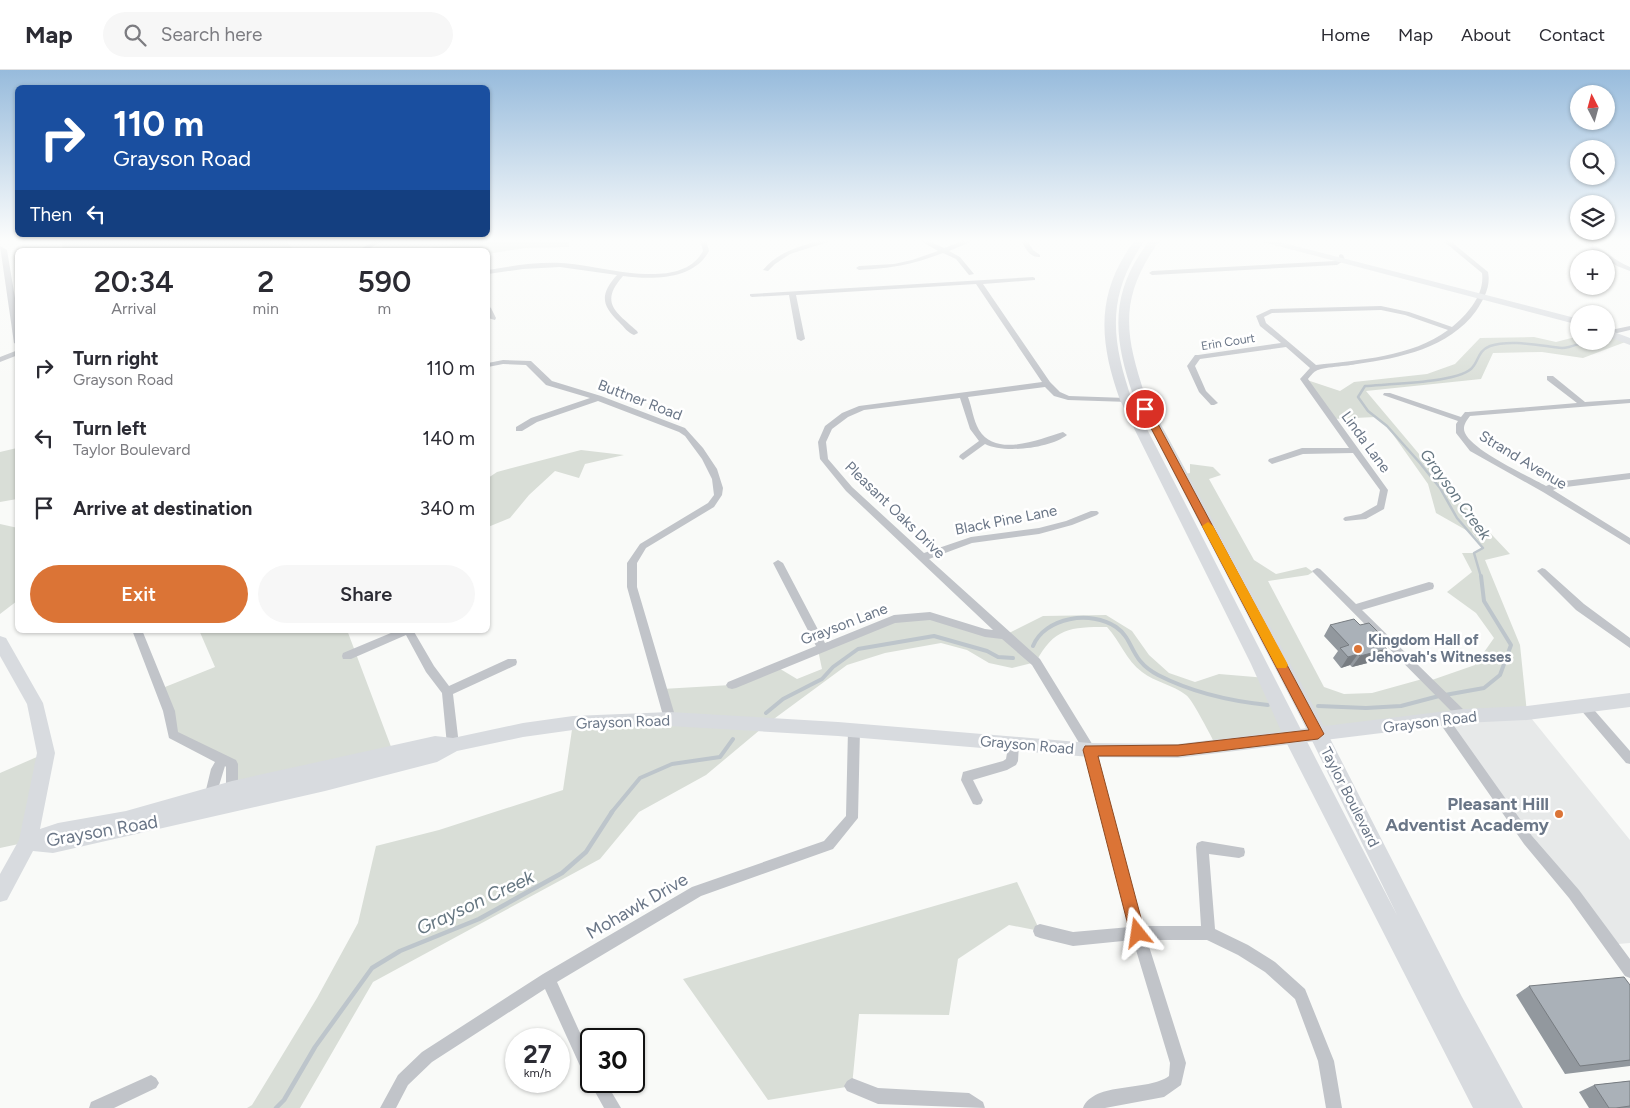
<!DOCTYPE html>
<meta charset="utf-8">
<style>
:root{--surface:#fff;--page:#f7f7f7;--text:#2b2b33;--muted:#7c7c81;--line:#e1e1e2;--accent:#db7436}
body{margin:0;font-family:Figtree,sans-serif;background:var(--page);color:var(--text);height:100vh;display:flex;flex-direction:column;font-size:19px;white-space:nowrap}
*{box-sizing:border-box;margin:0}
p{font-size:16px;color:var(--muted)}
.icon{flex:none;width:28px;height:28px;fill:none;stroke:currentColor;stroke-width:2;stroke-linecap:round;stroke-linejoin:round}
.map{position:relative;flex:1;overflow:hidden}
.drawer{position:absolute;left:15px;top:178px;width:475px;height:385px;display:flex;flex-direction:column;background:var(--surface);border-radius:8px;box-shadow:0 1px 4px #0004}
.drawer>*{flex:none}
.guide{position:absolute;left:15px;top:15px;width:475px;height:152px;border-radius:8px;box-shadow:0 1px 4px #0004;background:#1a4fa0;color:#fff;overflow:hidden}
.needle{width:32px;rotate:354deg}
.buttons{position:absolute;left:1570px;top:15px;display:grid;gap:10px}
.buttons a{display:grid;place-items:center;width:45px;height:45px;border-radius:50%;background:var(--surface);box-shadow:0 1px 4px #0004;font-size:25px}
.speed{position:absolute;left:505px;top:958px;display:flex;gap:10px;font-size:25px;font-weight:700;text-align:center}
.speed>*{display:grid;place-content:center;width:65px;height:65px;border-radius:50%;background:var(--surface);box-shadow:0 1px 4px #0004;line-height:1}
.speed small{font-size:12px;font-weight:400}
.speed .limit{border:2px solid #111;border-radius:8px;background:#fff;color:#111}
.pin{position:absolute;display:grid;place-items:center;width:42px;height:42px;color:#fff;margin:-21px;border:2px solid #fff;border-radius:50%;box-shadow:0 1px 5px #0007}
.me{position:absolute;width:55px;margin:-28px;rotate:345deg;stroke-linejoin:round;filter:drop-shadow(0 0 4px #0008)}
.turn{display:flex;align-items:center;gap:18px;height:105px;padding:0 15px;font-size:22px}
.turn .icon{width:65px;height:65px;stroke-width:2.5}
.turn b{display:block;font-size:35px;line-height:42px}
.then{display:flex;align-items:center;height:48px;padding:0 15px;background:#0003;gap:10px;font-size:19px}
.eta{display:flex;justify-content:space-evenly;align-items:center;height:85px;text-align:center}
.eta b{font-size:30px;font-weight:600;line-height:35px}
.button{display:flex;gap:10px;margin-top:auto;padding:10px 15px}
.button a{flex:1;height:58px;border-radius:30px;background:var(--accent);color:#fff;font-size:20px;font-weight:600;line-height:58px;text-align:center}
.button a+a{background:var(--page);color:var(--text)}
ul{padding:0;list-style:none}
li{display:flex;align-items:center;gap:15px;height:70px;padding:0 15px}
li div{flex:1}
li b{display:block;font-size:19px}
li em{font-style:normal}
header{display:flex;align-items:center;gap:30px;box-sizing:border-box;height:70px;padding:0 25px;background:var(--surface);border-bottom:1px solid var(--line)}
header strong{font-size:24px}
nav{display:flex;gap:28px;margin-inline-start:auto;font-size:18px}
.search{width:350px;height:45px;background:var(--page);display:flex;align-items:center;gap:12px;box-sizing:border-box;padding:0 18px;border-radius:28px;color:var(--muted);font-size:19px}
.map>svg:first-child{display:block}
.built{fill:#e7e9e9}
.green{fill:#d9ded7}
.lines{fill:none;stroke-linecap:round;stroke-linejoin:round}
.stream-far2{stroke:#bdc5cb;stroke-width:2.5}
.stream-far1{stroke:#bdc5cb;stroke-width:4}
.stream{stroke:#bdc5cb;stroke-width:4.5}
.street{fill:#c1c4c9;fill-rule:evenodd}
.secondary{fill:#d8dbdf;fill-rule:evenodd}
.primary{fill:#d8dbdf;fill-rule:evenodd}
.wall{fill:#92989e}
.shaded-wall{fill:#777c81}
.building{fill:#aab1b8;stroke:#777c81}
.route{fill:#db7436;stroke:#8e4b23}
.slow{fill:#f59e0b}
.poi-dot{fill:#db7436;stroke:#fff;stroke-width:2}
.labels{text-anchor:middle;stroke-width:5;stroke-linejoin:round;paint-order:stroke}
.far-street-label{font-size:12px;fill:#6a7687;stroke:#fff}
.street-label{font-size:15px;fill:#6a7687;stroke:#fff}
.poi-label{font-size:15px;font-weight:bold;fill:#6a7687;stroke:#fff;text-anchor:start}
.water-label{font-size:16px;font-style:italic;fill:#667782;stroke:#fff}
.near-poi-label{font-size:18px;font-weight:bold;fill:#6a7687;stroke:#fff;text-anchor:end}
.near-street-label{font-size:18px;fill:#6a7687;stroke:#fff}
.near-water-label{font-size:19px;font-style:italic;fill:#667782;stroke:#fff}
</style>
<header>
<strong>Map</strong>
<div class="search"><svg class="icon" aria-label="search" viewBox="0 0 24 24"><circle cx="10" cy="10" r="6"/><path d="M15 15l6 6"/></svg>Search here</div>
<nav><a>Home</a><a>Map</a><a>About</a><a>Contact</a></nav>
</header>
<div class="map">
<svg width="1630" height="1038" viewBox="0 0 1630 1038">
<rect width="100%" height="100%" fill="#f9faf8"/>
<path class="built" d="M1527,643L1630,770V873L1618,874L1607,870L1443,649Z"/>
<path class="green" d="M61,170H286L293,180H63Z
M454,170H569V177L524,178L488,184V180H411L450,176Z
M1606,263L1628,271L1583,288L1542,282L1493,283L1481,309L1366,321L1446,416L1510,484L1485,490L1520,575L1527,643L1318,664L1181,405L1190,403V394L1213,397L1221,405L1209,409L1254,490L1276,504L1306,497L1313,502L1308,505L1268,511L1324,617L1344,624L1372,623L1426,608L1429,611L1475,595L1494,568L1476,543L1447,522L1472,502L1462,483H1474L1483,477L1473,464L1436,443L1428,414L1387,356L1376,347L1332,349L1304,309L1340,321L1354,312L1427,304L1455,294L1480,268L1534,267L1556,272L1579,266V271H1606Z
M17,378V429L0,432V382Z
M581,380L624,385L585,394L579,408L555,401L529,425L510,448L488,457V408L497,402Z
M0,454L18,458L17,531L0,544Z
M1106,545L1132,561L1149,585L1169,603L1195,612L1219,604L1267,608L1293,666L1217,677C1211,667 1193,630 1186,625C1173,615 1155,612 1142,602C1126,590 1120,571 1107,557C1070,557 1054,558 1036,592L1012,598L989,593L967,580L941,573L885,583L847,595L767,654L706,705L639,742L600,789L373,912L300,1038H247L252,1035L317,928L358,853L376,776L439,760L563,720L573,653L670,649L662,619L731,615L777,597L797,609L822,599L818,580L894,549L930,546L1005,565L1043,546Z
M199,560H347L393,682L234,719L233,692L173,665L160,619L215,597Z
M46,683L28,772L0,778V703Z
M1017,812L1040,861L1009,855L958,889L949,945L859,944L852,1016L768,1030L683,909Z"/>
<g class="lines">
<path class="stream-far2" d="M1481,507L1474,483L1483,478L1457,448L1440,418L1420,393L1387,356L1368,341L1358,327L1365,316C1387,314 1455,313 1471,299C1479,292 1477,281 1490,276C1511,269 1541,276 1562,278C1570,278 1580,273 1588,271"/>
<path class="stream-far1" d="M1033,576C1045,547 1091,540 1116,557C1135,570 1129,590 1158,605C1193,623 1229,631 1268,635
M1445,625L1484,618L1500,605L1511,575L1484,531L1481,506
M1318,636L1366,638L1401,636L1439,626
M766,643L783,629L822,609L833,597L858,579L934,566L987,581L998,587L1013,588
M611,743L640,708L672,694L720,687L733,669"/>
<path class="stream" d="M276,1038L284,1030L315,977L372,898L400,881L479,849L562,803L586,782L612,742"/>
<path class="street" d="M377,170H385L366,180H358Z
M700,170H706L709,181C694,210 652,210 623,206C599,233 616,242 637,261L638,263L634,265C628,263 624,257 619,252C601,235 600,224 617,205L560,197L523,199L488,204V200C511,196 536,192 561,193C598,194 680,224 703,181Z
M823,170H834L790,184L775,194L768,201L763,200C779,181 800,176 823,170Z
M919,170H927L944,178L966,170H975L949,181L960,187L974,204L969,205L956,189L943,183C911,195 893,198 859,200L856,198L859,196L894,194L912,190L938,181Z
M1021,170H1027L1033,180L1040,185V187C1030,188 1025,178 1021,170Z
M1442,170H1449L1488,202C1491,216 1484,229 1476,241C1449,278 1400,288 1357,294C1349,296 1321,297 1316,301C1313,302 1310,307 1308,309L1388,420L1384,439L1366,449L1345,451L1343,449L1345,447L1361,444L1377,435L1380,420L1353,383L1303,384L1272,394L1268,391L1269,389L1302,378H1349L1300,309L1310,298L1286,277L1200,289L1195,296L1206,321L1218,333L1214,335H1211L1199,322L1187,296L1195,285H1198L1281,273L1260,256L1256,246L1271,239L1381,236L1409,242L1452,257C1468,244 1485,224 1482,203ZM1381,240L1405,245L1448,260C1412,287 1359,290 1316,295L1266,253L1264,247L1272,243Z
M1578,170C1595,170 1613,191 1630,197V201L1617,196Z
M0,176L7,180L18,246V275L14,273Z
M1341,184L1343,185L1345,190L1337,195L1152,205L1149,203L1152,201L1336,191L1339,189V185Z
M1033,207L1035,208V210L983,214L1050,312L1060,322L1069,326L1126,328L1130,330L1129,332L1068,330L1054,326L1045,317L968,327C972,337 973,350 979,360C996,388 1040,369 1063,362L1067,365C1051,378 1004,384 985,374L963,390L959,387L960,385L979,371L970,359L960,328L864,340L848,347L832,359L826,372L828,389L852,417L924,483L971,467L1039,458L1066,451L1091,441H1097L1099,443L1097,445L1072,455L1039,464L972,473L929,489L1040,589L1094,677L1143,856H1201L1196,777L1197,773L1202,771L1244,778L1245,782L1244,786L1239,788L1209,784L1215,859L1248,875L1275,892L1305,919L1334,991L1342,1038H1326L1318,991L1295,929L1265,902L1238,885L1207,870H1147L1186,993L1181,1015L1164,1027L1105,1038H1083C1094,1011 1148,1022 1169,1006L1170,993L1133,870L1073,876L1040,868L1035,866L1033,861L1035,856L1040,854L1073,862L1130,857L1084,681L1032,595L1002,569L985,567L930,550L895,553L736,618L732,619L728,618L726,615L728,612L816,576L773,493L778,490L783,493L825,573L894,545L930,542L985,559L993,560L846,421L820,389L818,372L825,356L842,343L859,336L1042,312L976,214L796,225L805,269L801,271L797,269L789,225L752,227L750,226V224Z
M488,236L491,238L496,248L495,250L488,248Z
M1630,256V260L1609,265L1606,264V261Z
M18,280V285L0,292V287Z
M503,290L531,291L552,311L601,326L685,358L703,378L717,399L723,418L722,425L714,437L646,478L637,493V517L676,649L674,652L670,654L666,652L664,649L627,517V493L640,474L708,433L714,425L712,409L702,389L685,366L679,362L598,331L537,352L522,361H516V357L531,348L590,328L546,315L526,295L503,294L488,297V293Z
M1547,306H1553L1585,332L1630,329V333L1470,346C1466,351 1462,357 1465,363C1473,381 1528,406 1546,416L1556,412L1630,403V409L1558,418L1553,420L1630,468V475L1543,422L1470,381L1456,363V354L1458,351L1383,325L1384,323H1390L1461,347L1465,342H1468L1577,333L1547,310Z
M1317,498L1320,499L1356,534L1429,512L1433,513L1434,516L1433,519L1362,540L1467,643L1469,646L1467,649L1463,651L1459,649L1314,503L1312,501Z
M1542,498L1545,499L1584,534L1630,568V578L1576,540L1537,501Z
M132,560H142L175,641L178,662L236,690L238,694V725L236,729L232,730L228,729L226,725V697L225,696L214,732L210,733L206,732L204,728L211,699L215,692L169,668L163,641Z
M398,560H413L434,596L449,616L508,589H516L517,592L516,595L453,624L459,675L457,678L453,680L449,678L447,675L442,623L426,602L406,565L351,589H343L342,586L343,583Z
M1584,631L1588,633L1630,681V694L1626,693L1580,639L1578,636L1580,633Z
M1443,644L1447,646L1532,766L1579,820L1630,889V908L1625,906L1569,828L1524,774L1439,652L1437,649L1439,646Z
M854,655L858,657L860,660L858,748L833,779L701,826L557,912L591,987V1011H605L621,1038H604L589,1011L586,1009L545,919L432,992L408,1015L396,1038H380L398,1005L422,982L543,904L692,817L824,771L846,746L848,660L850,657Z
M1013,669L1017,671L1019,674L1018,691L1016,695L1007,700L973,710L983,730L981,734L977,735L973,734L961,710L963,702L1003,691L1006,689L1009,671Z
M151,1005L156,1008L159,1013L156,1018L114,1038H89L91,1032Z
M852,1008L878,1018L969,1023L983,1032L985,1038L878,1034L847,1021L844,1016L847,1011Z"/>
<path class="secondary" d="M1255,170H1272L1579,249V255Z
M1606,259L1630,268V275L1606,266Z
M0,566L6,568L43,633L55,683L40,759L58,753L126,741L232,711L435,666L453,668L523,653L573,646L670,642L838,652L1090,673L1178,674L1463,639L1527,636L1630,623V637L1527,650L1463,653L1178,688L1090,687L838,666L670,656L573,660L523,667L457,681L437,692L325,721L53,783L33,781L7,830L0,832V804L19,770L37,683L27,634L0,586Z"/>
<path class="primary" d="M1135,170H1145C1106,226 1111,269 1132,330C1221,502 1307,674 1397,845L1300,646L1133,325C1113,266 1109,222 1150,170H1160C1119,227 1124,262 1145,325L1315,639L1462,927L1523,1038H1473L1286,672L1251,594L1120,330C1099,271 1095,223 1135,170Z"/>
</g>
<path class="wall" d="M1330,555L1387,571L1383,576L1379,590L1352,597L1350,595L1341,598L1333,588L1338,581L1324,566Z
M1630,915V996L1565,1004L1516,925L1529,916Z
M1630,1011V1038H1589L1579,1022L1594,1015Z"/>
<path class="shaded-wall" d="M1387,571L1380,581L1387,579L1379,590L1352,597L1360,586L1380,573Z
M1358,584L1350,595L1341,598L1348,587Z"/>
<path class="building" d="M1354,549L1360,555L1369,553L1387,571L1380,573L1387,579L1360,586L1358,584L1348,587L1340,578L1349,575L1330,555Z
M1624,907L1630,915V990L1580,996L1529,916Z
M1630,1011V1036L1616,1038H1609L1594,1015Z"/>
<linearGradient id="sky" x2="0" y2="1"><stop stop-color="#97bbdc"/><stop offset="0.54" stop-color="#fcfdfc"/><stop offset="1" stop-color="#fcfdfc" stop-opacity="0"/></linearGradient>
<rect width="1630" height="316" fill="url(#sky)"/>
<path class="route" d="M1145,336L1150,339L1324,664L1318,669L1178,686H1098L1145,863L1143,869L1138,871L1132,869L1130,863L1083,680L1085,676L1178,675L1309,660L1141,339Z"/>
<path class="slow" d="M1208,452L1213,456L1286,591L1288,595L1286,598H1277L1202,456Z"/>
<g class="poi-dot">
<circle cx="1358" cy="579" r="5"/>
<circle cx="1559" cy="744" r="5"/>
</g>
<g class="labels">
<g class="far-street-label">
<text transform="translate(1228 272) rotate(-9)" y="4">Erin Court</text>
</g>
<g class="street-label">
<text transform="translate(640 330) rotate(21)" y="5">Buttner Road</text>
<text transform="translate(1366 372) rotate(54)" y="5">Linda Lane</text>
<text transform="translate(1523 390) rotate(31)" y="5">Strand Avenue</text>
<text transform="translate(895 440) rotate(44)" y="5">Pleasant Oaks Drive</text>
<text transform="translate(1006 450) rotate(-11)" y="5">Black Pine Lane</text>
<text transform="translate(844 554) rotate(-21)" y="5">Grayson Lane</text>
<text transform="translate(623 652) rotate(-2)" y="5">Grayson Road</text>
<text transform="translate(1430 652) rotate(-7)" y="5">Grayson Road</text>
<text transform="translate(1027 675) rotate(5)" y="5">Grayson Road</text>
<text transform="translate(1350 727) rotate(63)" y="5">Taylor Boulevard</text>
</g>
<g class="poi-label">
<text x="1368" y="575">Kingdom Hall of<tspan x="1368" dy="17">Jehovah's Witnesses</tspan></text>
</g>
<g class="water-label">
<text transform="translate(1456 424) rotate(54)" y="6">Grayson Creek</text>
</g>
<g class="near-poi-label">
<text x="1549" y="740">Pleasant Hill<tspan x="1549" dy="21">Adventist Academy</tspan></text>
</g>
<g class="near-street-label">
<text transform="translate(102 761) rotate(-10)" y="6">Grayson Road</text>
<text transform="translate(637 836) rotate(-30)" y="6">Mohawk Drive</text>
</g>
<g class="near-water-label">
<text transform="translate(475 832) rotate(-25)" y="7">Grayson Creek</text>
</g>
</g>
</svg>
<div class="buttons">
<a><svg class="needle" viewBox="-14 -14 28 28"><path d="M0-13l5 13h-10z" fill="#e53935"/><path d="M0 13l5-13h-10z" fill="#7c7c81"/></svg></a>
<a><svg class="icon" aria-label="search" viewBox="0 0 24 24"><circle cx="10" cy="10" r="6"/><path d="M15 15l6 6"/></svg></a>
<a><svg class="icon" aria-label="layers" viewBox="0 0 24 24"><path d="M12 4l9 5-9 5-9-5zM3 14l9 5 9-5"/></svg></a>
<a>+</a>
<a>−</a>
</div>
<div class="speed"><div>27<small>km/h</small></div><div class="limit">30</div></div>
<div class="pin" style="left:1145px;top:339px;background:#d93025"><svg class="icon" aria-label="arrive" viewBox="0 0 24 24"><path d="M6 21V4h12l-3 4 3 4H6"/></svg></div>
<svg class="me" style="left:1138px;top:863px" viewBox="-20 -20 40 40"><path d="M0-17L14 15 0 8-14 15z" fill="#db7436" stroke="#fff" stroke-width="4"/></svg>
<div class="guide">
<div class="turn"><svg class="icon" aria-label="right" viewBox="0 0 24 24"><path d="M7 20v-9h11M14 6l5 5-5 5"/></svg><div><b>110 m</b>Grayson Road</div></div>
<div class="then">Then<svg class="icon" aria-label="left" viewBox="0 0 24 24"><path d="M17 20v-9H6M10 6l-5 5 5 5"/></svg></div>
</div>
<section class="drawer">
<div class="eta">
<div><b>20:34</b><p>Arrival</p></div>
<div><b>2</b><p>min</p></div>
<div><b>590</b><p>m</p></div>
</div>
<ul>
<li><svg class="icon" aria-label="right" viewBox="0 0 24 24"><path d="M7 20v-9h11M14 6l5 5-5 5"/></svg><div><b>Turn right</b><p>Grayson Road</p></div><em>110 m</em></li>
<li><svg class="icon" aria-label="left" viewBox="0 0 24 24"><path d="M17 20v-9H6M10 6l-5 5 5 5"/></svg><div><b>Turn left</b><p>Taylor Boulevard</p></div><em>140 m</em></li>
<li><svg class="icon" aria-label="arrive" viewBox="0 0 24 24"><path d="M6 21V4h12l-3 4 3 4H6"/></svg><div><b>Arrive at destination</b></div><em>340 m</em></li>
</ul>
<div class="button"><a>Exit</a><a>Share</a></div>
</section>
</div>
